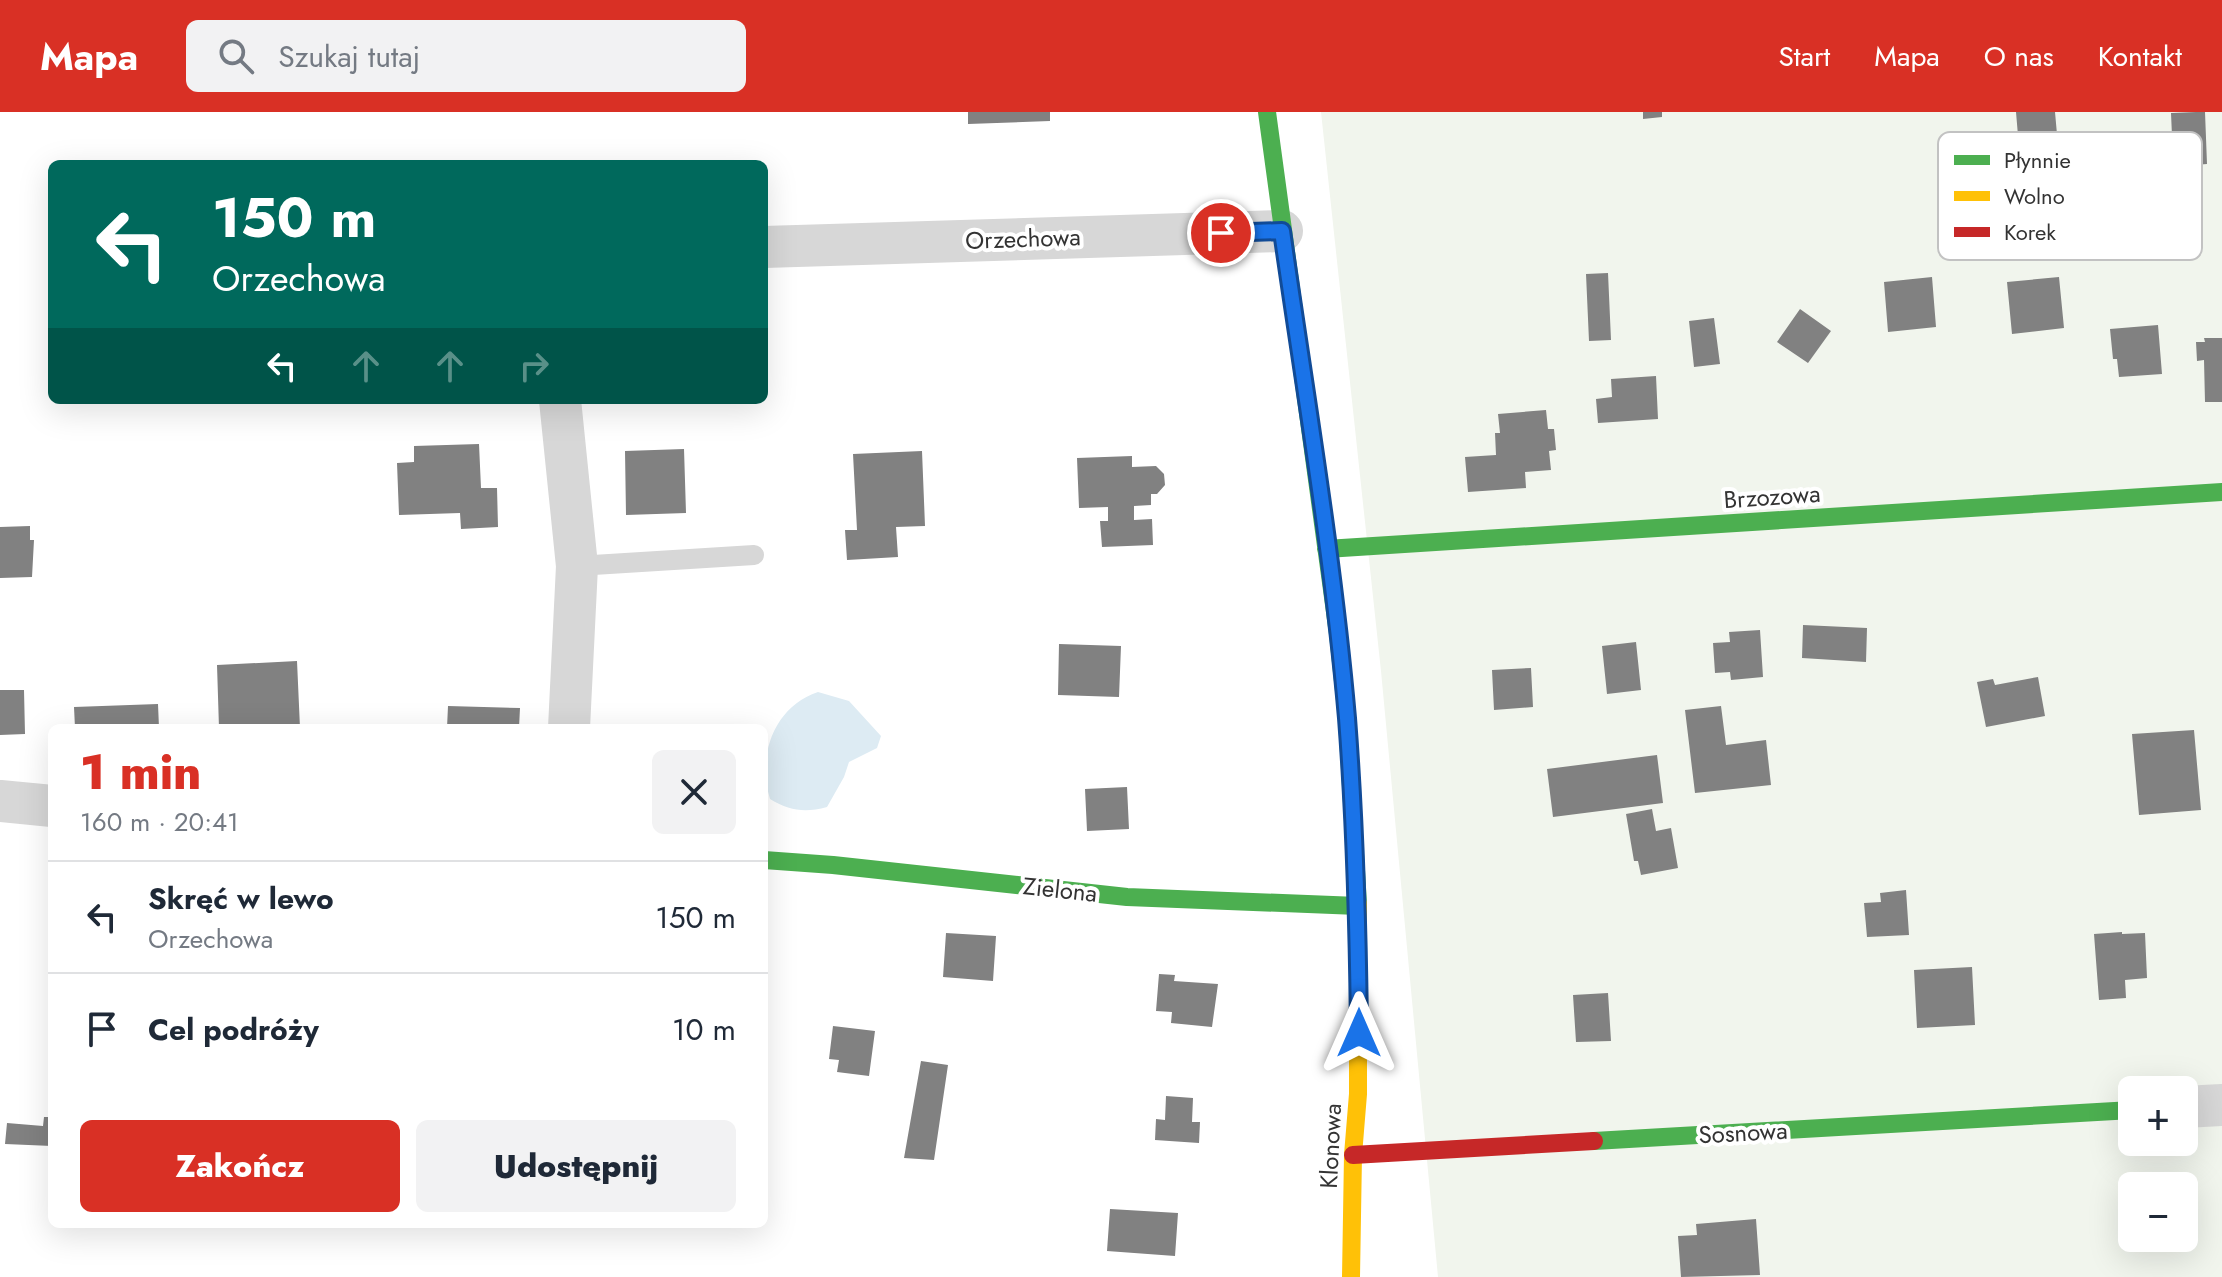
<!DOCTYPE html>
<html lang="pl">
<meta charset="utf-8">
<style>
:root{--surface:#fff;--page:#f2f2f3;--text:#1f2937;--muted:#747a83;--line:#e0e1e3;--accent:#d93025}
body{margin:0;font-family:Jost,sans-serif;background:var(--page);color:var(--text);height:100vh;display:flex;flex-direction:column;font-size:30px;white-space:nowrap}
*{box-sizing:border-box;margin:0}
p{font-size:26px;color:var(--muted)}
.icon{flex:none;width:44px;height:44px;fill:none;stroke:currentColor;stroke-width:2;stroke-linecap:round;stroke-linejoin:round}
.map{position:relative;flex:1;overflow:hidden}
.drawer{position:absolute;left:48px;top:612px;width:720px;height:504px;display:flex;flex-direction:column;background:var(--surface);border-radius:12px;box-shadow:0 8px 32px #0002}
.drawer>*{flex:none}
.top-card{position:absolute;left:48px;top:48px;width:720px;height:244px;border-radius:12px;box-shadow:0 8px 32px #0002;background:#00695c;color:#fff;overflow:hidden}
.buttons{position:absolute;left:2118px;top:964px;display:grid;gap:16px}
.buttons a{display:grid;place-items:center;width:80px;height:80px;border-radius:12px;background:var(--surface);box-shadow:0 8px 32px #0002;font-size:40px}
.pin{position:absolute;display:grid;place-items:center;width:68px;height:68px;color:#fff;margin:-34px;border:4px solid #fff;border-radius:50%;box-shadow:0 2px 8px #0007}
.me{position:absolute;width:88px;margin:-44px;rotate:0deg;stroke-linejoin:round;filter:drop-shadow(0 0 6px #0008)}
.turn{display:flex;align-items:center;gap:28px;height:168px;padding:0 32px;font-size:36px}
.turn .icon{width:104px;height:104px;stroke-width:2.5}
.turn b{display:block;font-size:56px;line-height:68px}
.lanes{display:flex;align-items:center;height:76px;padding:0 32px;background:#0003;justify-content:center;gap:40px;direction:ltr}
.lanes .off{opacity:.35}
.round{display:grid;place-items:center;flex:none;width:84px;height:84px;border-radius:12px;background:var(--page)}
.summary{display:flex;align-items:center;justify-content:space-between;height:136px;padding:0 32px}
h1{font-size:48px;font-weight:800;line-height:60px;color:var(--accent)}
.action{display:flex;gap:16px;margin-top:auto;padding:16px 32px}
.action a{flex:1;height:92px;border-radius:12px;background:var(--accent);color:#fff;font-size:32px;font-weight:800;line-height:92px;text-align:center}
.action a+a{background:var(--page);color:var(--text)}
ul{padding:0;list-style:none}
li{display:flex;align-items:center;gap:24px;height:112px;padding:0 32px;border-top:2px solid var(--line)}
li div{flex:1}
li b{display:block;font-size:30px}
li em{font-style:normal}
header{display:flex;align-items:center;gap:48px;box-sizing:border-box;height:112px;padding:0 40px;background:var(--accent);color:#fff}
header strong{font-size:38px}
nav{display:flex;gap:44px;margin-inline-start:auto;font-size:28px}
.search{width:560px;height:72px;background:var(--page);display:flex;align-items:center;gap:20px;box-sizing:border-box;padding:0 28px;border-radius:12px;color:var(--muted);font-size:30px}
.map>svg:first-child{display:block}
.green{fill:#f1f5ed;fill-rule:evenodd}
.water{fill:#ddebf3}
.building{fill:#818181}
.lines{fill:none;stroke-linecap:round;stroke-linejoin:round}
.lane{stroke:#d7d7d7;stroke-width:20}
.street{stroke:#d7d7d7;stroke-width:42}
.fast{stroke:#4caf50;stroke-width:18}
.slow{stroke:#ffc107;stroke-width:18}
.jam{stroke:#c62828;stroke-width:18}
.route-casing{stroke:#114b97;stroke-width:20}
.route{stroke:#1a73e8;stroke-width:14}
.labels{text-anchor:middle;stroke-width:8;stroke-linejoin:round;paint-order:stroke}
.street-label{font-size:24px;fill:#333;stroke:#fff}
.key{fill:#fff;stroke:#c2c2c2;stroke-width:2}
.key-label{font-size:22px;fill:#333}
</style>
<header>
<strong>Mapa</strong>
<div class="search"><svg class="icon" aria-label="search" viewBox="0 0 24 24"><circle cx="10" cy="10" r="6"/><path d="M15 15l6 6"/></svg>Szukaj tutaj</div>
<nav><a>Start</a><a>Mapa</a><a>O nas</a><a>Kontakt</a></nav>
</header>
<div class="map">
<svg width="2222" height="1165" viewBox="0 0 2222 1165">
<rect width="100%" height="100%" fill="#fff"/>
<path class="green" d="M1321,0H2222V1165H1438L1381,559ZM2132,978H2184V1030H2132ZM2132,1074H2184V1126H2132Z"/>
<path class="water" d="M818,580L849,589L881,624L877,636L849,650L844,665L827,695C805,701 790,699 770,687C757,645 773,595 818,580Z"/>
<path class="building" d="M968,0H1050V9L968,12Z
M1643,0H1662V5L1643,7Z
M2016,0H2055L2061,67L2022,71Z
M2196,0H2205L2207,52L2182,54V47H2173L2171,1Z
M1608,161L1611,228L1589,229L1586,162Z
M1932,165L1936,215L1888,220L1884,170Z
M2059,165L2064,216L2012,222L2007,170Z
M1800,197L1831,219L1808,251L1777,230Z
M1714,206L1720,252L1694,255L1689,209Z
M2158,213L2162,262L2119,265L2117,247H2113L2110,217Z
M2204,226H2222V290H2205L2204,248L2197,249L2196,230H2205Z
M1656,264L1658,307L1598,311L1596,287L1612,285L1611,267Z
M1546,298L1548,317H1554L1556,338L1549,339L1551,358L1525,360L1526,376L1468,380L1465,345L1496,343L1495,321H1500L1498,302Z
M479,332L481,376H497L498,415L461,417L460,401L399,403L397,351L414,350V334Z
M684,337L686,401L626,403L625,339Z
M922,339L925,414L896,415L898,445L847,448L845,418H857L853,342Z
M1132,344V355L1156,354L1164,362L1165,373L1157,382H1151V393L1134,394V408L1152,407L1153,433L1102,435L1100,409H1108V395L1079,396L1077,346Z
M30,414V428H34L32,465L0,466V415Z
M1803,513L1867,516L1866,550L1802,546Z
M1760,518L1763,565L1731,568L1730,560L1715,561L1713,531L1730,530L1729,520Z
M1636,530L1641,578L1607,582L1602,534Z
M1059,532L1121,534L1119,585L1058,583Z
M297,549L300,616H219L217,553Z
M1531,556L1533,595L1494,598L1492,558Z
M2038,565L2045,604L1986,615L1977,570L1993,567L1995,573Z
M0,578H24L25,622L0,623Z
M158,592L159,616H75L74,595Z
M448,594L520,596L519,616H447Z
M1721,594L1726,633L1766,628L1771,673L1695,681L1685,598Z
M2194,618L2201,698L2139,703L2132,622Z
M1657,643L1663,691L1553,705L1547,657Z
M1127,675L1129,717L1087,719L1085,677Z
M1652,697L1656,719L1671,716L1678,756L1641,763L1638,749H1634L1626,702Z
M1906,778L1909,823L1867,825L1864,791L1881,790L1880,781Z
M2122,820V822L2145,821L2147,866L2125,868L2126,886L2099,888L2094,822Z
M946,821L996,824L993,869L943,865Z
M1972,855L1975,913L1917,916L1914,858Z
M1159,862L1175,863L1174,869L1218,872L1212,915L1171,911L1172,900L1156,899Z
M1608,881L1611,929L1576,930L1573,883Z
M833,914L875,919L869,964L837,960L839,948L829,947Z
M921,949L948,953L934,1048L904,1046Z
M1166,984L1193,986L1192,1010H1200L1199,1031L1155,1028L1156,1007L1165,1008Z
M44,1005H52V1034L5,1032L7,1011L43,1014Z
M1110,1097L1178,1101L1175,1144L1107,1139Z
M1756,1107L1760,1163L1681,1165L1678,1124L1697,1123L1696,1112Z"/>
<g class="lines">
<path class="lane" d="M577,454L754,443"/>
<path class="street" d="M764,135L1282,119
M560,288L577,454L569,616
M0,689L52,694
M2184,995L2222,993"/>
<path class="fast" d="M1267,0L1338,522L1347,607L1358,792
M1326,437L2222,380
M764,748L833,753L1127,785L1358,794
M1594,1029L2132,998"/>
<path class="slow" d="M1351,1165L1353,1043L1358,982V792"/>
<path class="jam" d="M1353,1043L1594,1029"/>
</g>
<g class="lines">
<g class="route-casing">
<path id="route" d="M1221,121L1282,119C1305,280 1333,444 1347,606C1355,711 1358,816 1359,921"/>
</g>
<use href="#route" class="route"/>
</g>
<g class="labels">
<g class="street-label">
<text transform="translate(1023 127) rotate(-2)" y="8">Orzechowa</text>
<text transform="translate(1772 385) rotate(-4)" y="8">Brzozowa</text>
<text transform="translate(1060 778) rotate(6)" y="8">Zielona</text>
<text transform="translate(1743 1021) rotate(-3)" y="8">Sosnowa</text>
<text transform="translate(1331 1034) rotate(-87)" y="8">Klonowa</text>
</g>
</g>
<rect x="1938" y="20" width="264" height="128" rx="12" class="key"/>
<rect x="1954" y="43" width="36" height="10" fill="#4caf50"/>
<rect x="1954" y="79" width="36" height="10" fill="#ffc107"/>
<rect x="1954" y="115" width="36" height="10" fill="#c62828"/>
<g class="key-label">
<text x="2004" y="56">Płynnie</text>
<text x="2004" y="92">Wolno</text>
<text x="2004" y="128">Korek</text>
</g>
</svg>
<div class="buttons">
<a>+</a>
<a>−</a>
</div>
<div class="pin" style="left:1221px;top:121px;background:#d93025"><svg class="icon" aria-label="arrive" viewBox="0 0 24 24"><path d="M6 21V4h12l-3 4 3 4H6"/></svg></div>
<svg class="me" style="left:1359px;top:921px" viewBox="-20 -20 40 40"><path d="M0-17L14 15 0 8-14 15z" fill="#1a73e8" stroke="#fff" stroke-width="4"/></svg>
<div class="top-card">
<div class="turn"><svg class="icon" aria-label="left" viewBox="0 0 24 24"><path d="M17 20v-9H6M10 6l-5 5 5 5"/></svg><div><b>150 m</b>Orzechowa</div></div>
<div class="lanes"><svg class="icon" aria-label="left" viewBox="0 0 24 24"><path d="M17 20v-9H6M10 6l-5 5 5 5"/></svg><svg class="icon off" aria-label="ahead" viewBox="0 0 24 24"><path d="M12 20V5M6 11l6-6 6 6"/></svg><svg class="icon off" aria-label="ahead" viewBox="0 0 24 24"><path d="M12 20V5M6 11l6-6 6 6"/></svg><svg class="icon off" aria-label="right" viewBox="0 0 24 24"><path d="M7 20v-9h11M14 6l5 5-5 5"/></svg></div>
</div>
<section class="drawer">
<div class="summary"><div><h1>1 min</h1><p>160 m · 20:41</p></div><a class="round"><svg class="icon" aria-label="close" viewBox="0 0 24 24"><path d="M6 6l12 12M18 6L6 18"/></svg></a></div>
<ul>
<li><svg class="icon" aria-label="left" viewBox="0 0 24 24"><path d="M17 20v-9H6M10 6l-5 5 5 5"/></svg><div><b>Skręć w lewo</b><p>Orzechowa</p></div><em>150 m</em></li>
<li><svg class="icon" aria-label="arrive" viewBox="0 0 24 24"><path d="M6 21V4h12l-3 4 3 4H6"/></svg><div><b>Cel podróży</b></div><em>10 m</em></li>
</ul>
<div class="action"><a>Zakończ</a><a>Udostępnij</a></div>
</section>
</div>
